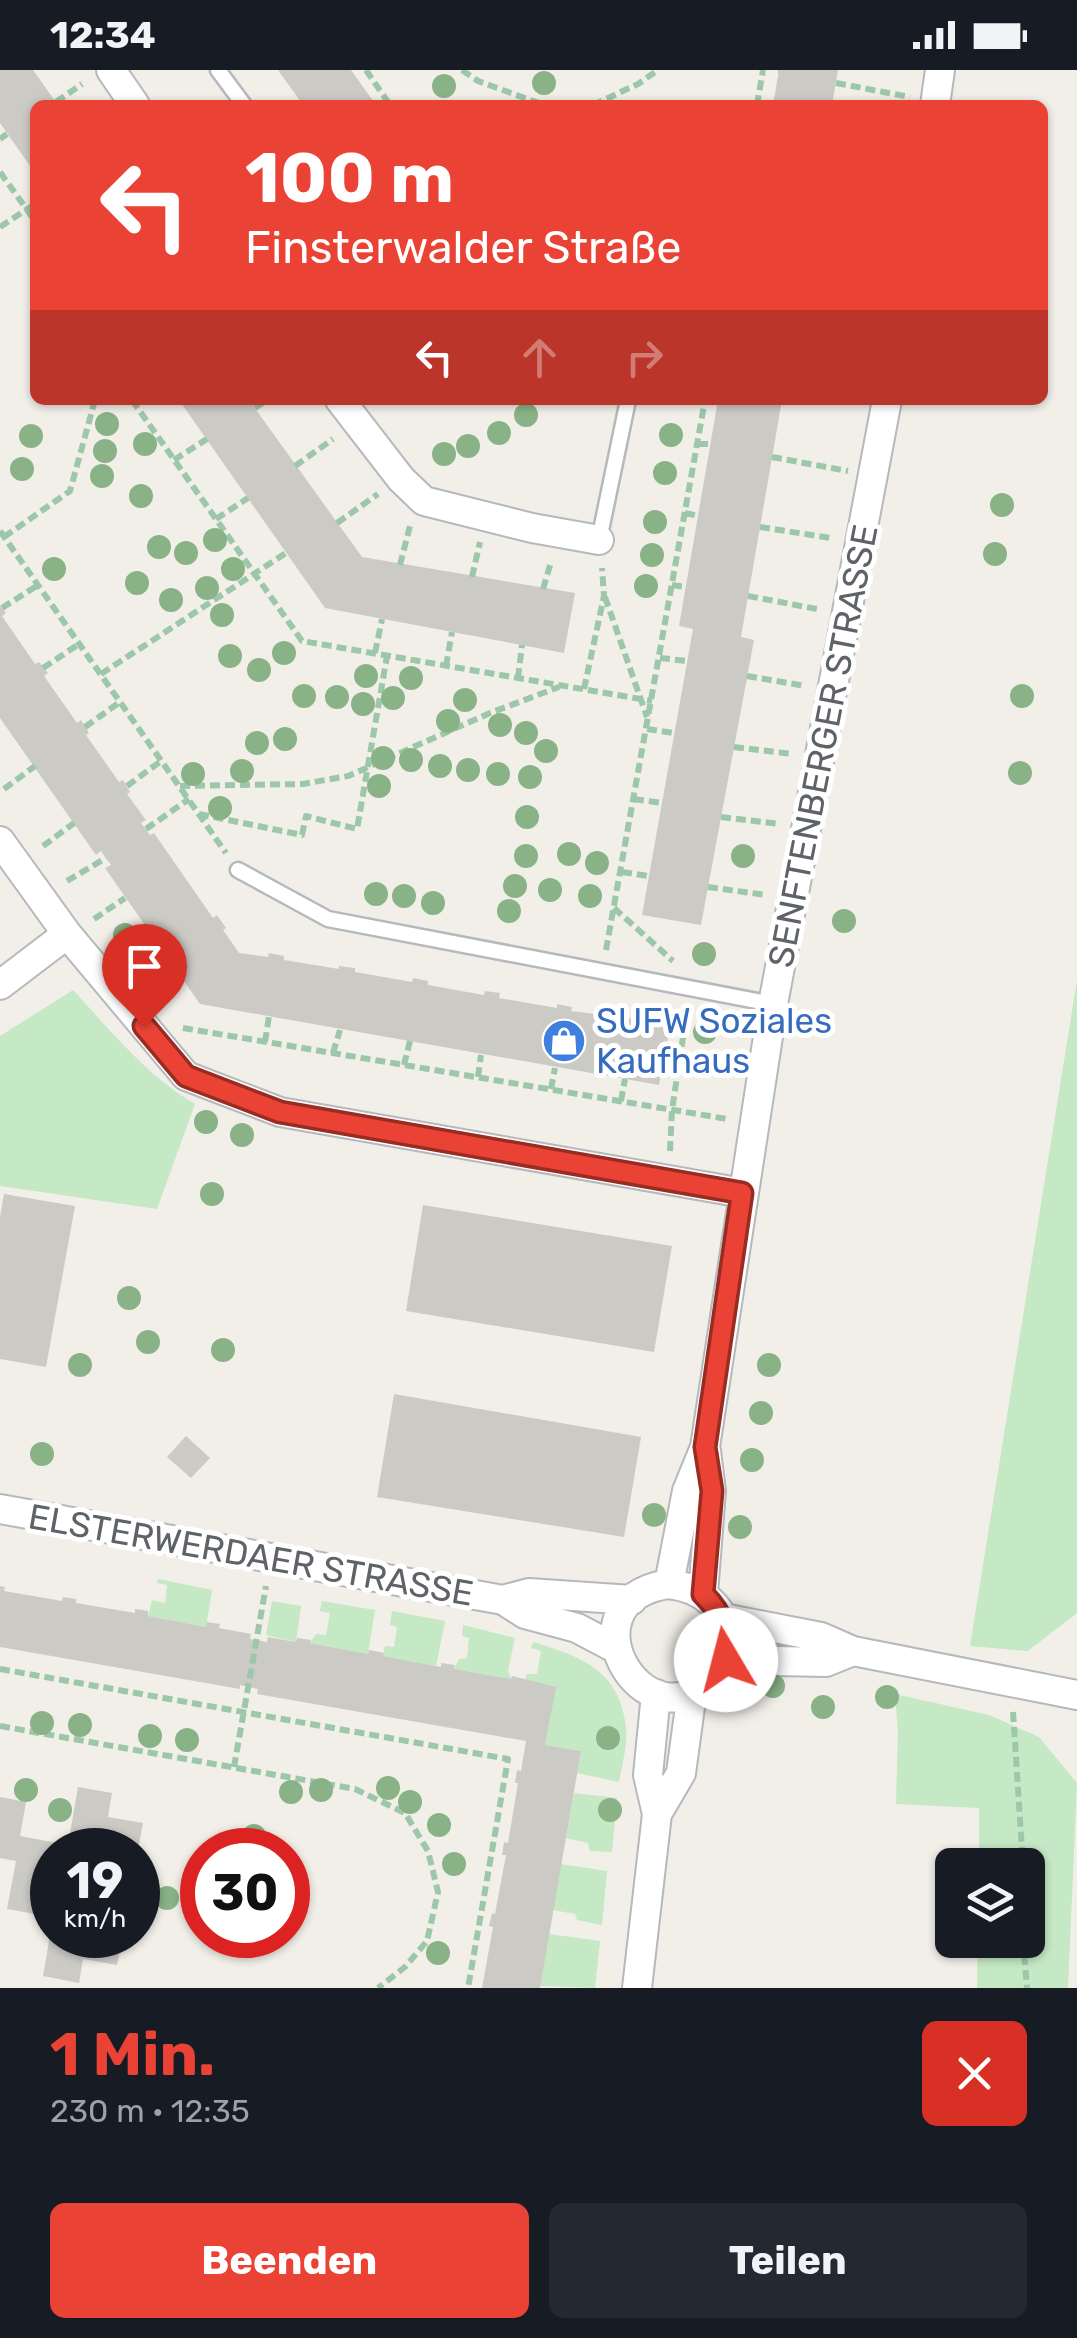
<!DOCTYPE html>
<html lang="de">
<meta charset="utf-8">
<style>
:root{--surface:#171b24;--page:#242831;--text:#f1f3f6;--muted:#9ea1a6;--accent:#ea4335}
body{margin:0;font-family:Rubik,sans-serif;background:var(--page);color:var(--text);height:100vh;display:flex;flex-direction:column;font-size:38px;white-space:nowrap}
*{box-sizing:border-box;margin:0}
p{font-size:32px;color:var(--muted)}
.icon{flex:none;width:55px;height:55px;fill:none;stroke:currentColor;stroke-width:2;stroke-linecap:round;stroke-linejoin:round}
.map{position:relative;height:1918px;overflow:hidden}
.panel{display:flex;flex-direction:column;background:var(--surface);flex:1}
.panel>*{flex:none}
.top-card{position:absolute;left:30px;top:30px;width:1018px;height:305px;border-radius:15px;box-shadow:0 2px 8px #0004;background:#ea4335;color:#fff;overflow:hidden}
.controls{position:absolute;left:935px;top:1778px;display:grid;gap:20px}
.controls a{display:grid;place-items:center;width:110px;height:110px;border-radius:15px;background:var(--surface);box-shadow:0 2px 8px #0004;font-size:50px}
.speed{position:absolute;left:30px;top:1758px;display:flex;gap:20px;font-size:50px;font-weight:700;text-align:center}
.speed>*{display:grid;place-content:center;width:130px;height:130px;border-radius:50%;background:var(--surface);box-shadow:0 2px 8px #0004;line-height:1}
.speed small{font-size:25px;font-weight:400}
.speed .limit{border:15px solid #d22;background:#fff;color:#111}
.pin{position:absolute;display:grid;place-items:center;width:85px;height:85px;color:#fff;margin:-102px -42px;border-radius:50% 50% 50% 0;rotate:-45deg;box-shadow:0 0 10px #0007}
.pin .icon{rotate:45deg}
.me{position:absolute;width:110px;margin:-55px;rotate:352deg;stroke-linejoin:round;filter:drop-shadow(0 0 8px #0008)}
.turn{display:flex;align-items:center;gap:35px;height:210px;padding:0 50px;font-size:45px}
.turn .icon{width:130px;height:130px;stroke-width:2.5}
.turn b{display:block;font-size:70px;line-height:85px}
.lanes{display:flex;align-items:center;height:95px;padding:0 50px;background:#0003;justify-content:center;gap:50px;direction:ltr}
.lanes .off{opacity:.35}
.round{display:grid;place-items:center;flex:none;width:105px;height:105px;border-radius:15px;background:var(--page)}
.head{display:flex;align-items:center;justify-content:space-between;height:170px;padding:0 50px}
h1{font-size:60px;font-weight:700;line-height:75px;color:var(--accent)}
.cta{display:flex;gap:20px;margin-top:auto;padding:20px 50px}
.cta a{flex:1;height:115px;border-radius:15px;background:var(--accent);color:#fff;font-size:40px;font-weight:700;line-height:115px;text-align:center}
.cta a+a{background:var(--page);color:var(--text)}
.status{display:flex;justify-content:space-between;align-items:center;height:70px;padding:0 50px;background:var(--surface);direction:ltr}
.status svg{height:28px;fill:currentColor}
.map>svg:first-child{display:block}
.green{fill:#c5e8c5}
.building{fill:#cccac5}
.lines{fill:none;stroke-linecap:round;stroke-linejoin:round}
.lane-casing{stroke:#b5b8bc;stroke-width:19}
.street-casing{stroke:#b5b8bc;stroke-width:32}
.path{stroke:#9cc7a9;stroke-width:6;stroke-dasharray:10 5;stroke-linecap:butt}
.lane{stroke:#fff;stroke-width:14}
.street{stroke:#fff;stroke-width:28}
.tree{fill:#89b387}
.route-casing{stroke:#982c22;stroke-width:25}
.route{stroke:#ea4335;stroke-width:18}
.labels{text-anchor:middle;stroke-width:10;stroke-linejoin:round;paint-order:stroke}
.street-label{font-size:35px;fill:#5f6368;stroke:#fff}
.shop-label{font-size:35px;fill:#366cbe;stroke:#fff;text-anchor:start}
</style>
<div class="status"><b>12:34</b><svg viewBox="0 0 49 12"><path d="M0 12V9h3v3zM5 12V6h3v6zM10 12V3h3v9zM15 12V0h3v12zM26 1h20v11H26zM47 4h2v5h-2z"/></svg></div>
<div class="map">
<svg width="1077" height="1918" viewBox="0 0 1077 1918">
<rect width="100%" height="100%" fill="#f1efe8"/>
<path class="green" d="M1077,910V1543L1028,1581L970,1576Z
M73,920C111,961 146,1005 195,1034L157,1139L0,1116V966Z
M158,1509L212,1520L206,1557L148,1546L152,1530L165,1533L167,1515L157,1513Z
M272,1531L301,1536L296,1572L266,1565Z
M322,1531L375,1540L368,1584L310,1573L316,1564L326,1565L330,1543L320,1541Z
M392,1541L445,1551L436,1596L383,1586L385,1576L394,1577L397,1557L390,1555Z
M463,1555L515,1568L508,1600L511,1609L454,1599L459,1589L467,1588L469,1568L462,1566Z
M533,1572C580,1586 620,1600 626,1657C628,1674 622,1695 619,1712L577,1703L581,1681L545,1675L555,1617L525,1611L527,1604H537L541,1581L531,1578Z
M895,1624L989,1645L1039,1667L1077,1713L1068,1918H977L978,1870H1028V1795H979V1738L896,1734L898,1662Z
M574,1723L617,1728L612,1782L590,1781L588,1773L566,1768Z
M561,1794L607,1801L602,1855L577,1850L575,1844L553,1840Z
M549,1864L600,1871L595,1918L540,1916Z"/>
<path class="building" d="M0,0H33L58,35H35V103L0,53Z
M278,0H351L376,35H303Z
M779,0H838L832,35H773Z
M179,330H249L362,487L575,523L564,583L325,538Z
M718,330H782L741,567L754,570L701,855L642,845L693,559L679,556Z
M0,536L6,543L2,546L35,594L39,592L48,603L44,606L77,653L81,650L89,663L86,665L119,712L123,710L130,722L127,724L146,750L141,753L150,765L154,763L213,848L217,845L226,858L223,860L239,883L268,887L269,883L284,886V890L339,899V896L355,898V902L412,912L413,908L428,911V915L484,925L485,921L500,923L499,928L557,938V934L572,937L571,941L644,950L643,953L670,957L659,1015L200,934L105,798L111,795L101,781L96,785L0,648Z
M4,1124L75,1136L46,1297L0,1289V1147Z
M423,1135L672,1176L654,1282L406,1241Z
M394,1324L641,1367L624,1467L377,1427Z
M186,1366L210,1388L191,1408L167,1387Z
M0,1516L5,1517L4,1521L62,1531L63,1527L76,1529V1533L135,1543V1539L142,1540L148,1541V1546L206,1557L207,1552L220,1554L219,1558L251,1564L250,1569L267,1572L268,1567L296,1572L297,1568L311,1570L310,1573L368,1584L369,1580L384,1583L383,1586L441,1597V1593L455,1595L454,1599L511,1609L512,1606L556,1617L545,1675L581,1681L540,1918H482L493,1857L489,1856L492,1843L495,1844L506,1785H502L504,1772L508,1773L518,1713H515L517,1700L521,1701L526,1671L257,1624L258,1619L240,1615V1619L0,1577Z
M78,1717L112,1723L108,1747L143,1753L138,1780H52V1847L7,1839L16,1791L0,1788V1727L26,1732L20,1766L68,1775Z
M50,1865H123L117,1895L83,1889L79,1913L43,1906Z"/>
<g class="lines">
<g class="lane-casing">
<path id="lane" d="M218,0L244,35
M599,470L628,330
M238,800L328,849L773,934"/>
</g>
<g class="street-casing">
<path id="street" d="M111,0L135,35
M935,35L940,0
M340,330L401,409L424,431L532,458L599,470
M0,771L67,864L186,1006L280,1042L743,1123
M0,915L67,864
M0,1439L503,1530L525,1544L577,1558L615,1578
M669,1514L687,1421L705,1377L773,934L887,330
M669,1514C702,1518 729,1538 727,1574C727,1583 727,1588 722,1596C653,1695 552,1531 669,1514Z
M703,1524L711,1421L706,1381
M503,1530L529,1523L632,1530
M723,1548L821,1567L853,1581L1077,1625
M726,1590L826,1592L853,1581
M657,1744L681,1703L692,1622
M637,1918L657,1744L648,1705L656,1624"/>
</g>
<path class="path" d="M366,0L390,35
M462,0L478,11L544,35
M778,0H779
M836,13L910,27
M56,32L82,14
M593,35L638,14L658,0
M757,35L763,0
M0,69L7,64
M0,102L35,151
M0,157L35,134
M132,330L302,571L652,631
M255,338L267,330
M698,374H711
M772,387L848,401
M174,390L207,369
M295,396L333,369
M685,443L699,446
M216,449L248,428
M337,453L378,424
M760,457L831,468
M0,461L226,783
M4,467L70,421L95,330
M400,495L411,452
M472,507L480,472
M672,515L686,517
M543,519L551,492
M748,526L817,539
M605,527L647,647
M2,538L38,515
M375,583L382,549
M660,588L687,591
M446,596L452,562
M43,598L79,574
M101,604L286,483
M747,606L806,616
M518,608L522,575
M584,619L604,526L602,498
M85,657L120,632
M647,659L674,663
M734,677L792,684
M127,716L161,691
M180,716L303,714L348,706L490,643L559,617
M4,719L35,696
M634,729L662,733
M199,744L302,765L306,746L357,759L387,586
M721,747L780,754
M146,759L189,729
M43,776L74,753
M622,802L649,806
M67,811L106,788
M708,817L766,825
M614,838L673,891
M94,849L125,828
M606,880L705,330
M142,910L169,890
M183,958L727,1049
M265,972L269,946
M333,983L340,960
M404,995L410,971
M478,1007L481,985
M551,1019L555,998
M621,1031L625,1009
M670,1081L672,1040L687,941
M0,1599L508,1689L468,1918
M1013,1642L1023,1795
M0,1656L355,1719L405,1743L428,1781L438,1822L427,1871L405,1897L378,1918
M234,1697L266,1516
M1023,1870L1027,1918"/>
<use href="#lane" class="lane"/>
<use href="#street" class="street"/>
</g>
<g class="tree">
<circle cx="544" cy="13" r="12"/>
<circle cx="444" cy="16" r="12"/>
<circle cx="526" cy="345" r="12"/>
<circle cx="107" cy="354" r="12"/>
<circle cx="499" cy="363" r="12"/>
<circle cx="671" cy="365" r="12"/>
<circle cx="31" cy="366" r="12"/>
<circle cx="145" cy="374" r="12"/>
<circle cx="468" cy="376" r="12"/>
<circle cx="105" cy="381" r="12"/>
<circle cx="444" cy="384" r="12"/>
<circle cx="22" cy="399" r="12"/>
<circle cx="665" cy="403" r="12"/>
<circle cx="102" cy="406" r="12"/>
<circle cx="141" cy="426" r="12"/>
<circle cx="1002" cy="435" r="12"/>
<circle cx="655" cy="452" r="12"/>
<circle cx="215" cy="470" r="12"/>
<circle cx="159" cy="477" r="12"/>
<circle cx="186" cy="483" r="12"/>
<circle cx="995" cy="484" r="12"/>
<circle cx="652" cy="485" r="12"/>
<circle cx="54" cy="499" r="12"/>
<circle cx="233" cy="499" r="12"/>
<circle cx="137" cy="513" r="12"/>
<circle cx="646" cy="516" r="12"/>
<circle cx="207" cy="518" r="12"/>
<circle cx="171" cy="530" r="12"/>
<circle cx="222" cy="545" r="12"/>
<circle cx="284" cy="583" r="12"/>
<circle cx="230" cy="586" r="12"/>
<circle cx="259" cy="600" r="12"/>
<circle cx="366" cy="606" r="12"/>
<circle cx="411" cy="608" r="12"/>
<circle cx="304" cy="626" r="12"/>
<circle cx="1022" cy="626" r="12"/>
<circle cx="337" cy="627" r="12"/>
<circle cx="393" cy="628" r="12"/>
<circle cx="465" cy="630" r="12"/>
<circle cx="363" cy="634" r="12"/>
<circle cx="448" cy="651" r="12"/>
<circle cx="500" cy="655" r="12"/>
<circle cx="526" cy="663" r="12"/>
<circle cx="285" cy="669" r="12"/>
<circle cx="257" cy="673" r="12"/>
<circle cx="546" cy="681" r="12"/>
<circle cx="383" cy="688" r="12"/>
<circle cx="411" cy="690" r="12"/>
<circle cx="440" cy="696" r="12"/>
<circle cx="468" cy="700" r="12"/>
<circle cx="242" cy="701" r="12"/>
<circle cx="1020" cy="703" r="12"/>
<circle cx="193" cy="704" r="12"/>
<circle cx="498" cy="704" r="12"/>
<circle cx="530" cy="707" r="12"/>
<circle cx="379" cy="716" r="12"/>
<circle cx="220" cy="738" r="12"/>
<circle cx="527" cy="747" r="12"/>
<circle cx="569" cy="784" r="12"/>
<circle cx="526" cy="786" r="12"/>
<circle cx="743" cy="786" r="12"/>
<circle cx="597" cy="793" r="12"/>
<circle cx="515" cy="816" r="12"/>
<circle cx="550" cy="820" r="12"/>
<circle cx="376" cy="824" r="12"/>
<circle cx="404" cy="826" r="12"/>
<circle cx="590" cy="826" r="12"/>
<circle cx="433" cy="833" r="12"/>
<circle cx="509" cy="841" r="12"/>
<circle cx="844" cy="851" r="12"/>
<circle cx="125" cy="865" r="12"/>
<circle cx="704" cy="884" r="12"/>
<circle cx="705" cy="962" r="12"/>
<circle cx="206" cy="1052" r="12"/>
<circle cx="242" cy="1065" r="12"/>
<circle cx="212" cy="1124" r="12"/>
<circle cx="129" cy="1228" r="12"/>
<circle cx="148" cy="1272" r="12"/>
<circle cx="223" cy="1280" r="12"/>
<circle cx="80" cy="1295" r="12"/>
<circle cx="769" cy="1295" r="12"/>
<circle cx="761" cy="1343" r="12"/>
<circle cx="42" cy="1384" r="12"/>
<circle cx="752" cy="1390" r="12"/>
<circle cx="654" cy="1445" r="12"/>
<circle cx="740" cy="1457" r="12"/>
<circle cx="773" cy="1616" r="12"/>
<circle cx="887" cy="1627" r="12"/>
<circle cx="823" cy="1637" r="12"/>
<circle cx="42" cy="1653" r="12"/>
<circle cx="80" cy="1655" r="12"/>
<circle cx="150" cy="1666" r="12"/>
<circle cx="608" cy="1668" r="12"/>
<circle cx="187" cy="1670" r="12"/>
<circle cx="388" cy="1718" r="12"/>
<circle cx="26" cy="1720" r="12"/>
<circle cx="321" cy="1720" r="12"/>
<circle cx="291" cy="1722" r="12"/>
<circle cx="410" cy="1732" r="12"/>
<circle cx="60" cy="1740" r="12"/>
<circle cx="610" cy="1740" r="12"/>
<circle cx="439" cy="1755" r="12"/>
<circle cx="254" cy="1766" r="12"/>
<circle cx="454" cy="1794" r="12"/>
<circle cx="167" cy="1828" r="12"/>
<circle cx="438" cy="1883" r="12"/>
</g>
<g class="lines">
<g class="route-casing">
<path id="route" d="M144,956L186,1006L280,1042L742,1123L705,1377L712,1421L703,1524C724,1545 727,1561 726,1590"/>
</g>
<use href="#route" class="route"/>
</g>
<defs>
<g id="shop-disc" transform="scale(2.25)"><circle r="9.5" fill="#3f7fe0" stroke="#fff"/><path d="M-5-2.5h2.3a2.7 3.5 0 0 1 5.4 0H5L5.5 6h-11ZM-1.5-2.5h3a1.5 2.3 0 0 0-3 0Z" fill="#fff"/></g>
</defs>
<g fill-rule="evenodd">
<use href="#shop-disc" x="564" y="971"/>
</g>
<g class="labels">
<g class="street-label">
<text transform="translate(823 676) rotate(-79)" y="12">SENFTENBERGER STRASSE</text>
<text transform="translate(251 1485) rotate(10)" y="12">ELSTERWERDAER STRASSE</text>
</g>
<g class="shop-label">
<text x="596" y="963">SUFW Soziales<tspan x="596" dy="40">Kaufhaus</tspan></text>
</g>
</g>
</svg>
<div class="controls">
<a><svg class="icon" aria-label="layers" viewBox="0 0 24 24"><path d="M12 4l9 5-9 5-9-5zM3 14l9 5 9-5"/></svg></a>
</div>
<div class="speed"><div>19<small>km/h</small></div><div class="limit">30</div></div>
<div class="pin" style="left:144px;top:956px;background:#d93025"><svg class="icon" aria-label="arrive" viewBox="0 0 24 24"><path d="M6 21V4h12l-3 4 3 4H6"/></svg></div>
<svg class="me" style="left:726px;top:1590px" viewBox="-20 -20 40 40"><circle r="19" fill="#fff"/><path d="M0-13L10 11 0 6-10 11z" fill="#ea4335"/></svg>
<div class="top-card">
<div class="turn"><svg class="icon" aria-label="left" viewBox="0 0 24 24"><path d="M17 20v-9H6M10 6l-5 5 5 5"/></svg><div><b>100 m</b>Finsterwalder Straße</div></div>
<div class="lanes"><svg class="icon" aria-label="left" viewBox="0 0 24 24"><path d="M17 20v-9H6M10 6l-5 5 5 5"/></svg><svg class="icon off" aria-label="ahead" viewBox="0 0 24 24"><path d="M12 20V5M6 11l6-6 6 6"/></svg><svg class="icon off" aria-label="right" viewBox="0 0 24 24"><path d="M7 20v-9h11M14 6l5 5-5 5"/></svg></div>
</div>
</div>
<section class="panel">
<div class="head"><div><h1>1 Min.</h1><p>230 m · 12:35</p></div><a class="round" style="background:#d93025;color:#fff"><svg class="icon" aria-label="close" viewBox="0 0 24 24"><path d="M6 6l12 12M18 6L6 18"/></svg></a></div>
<div class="cta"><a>Beenden</a><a>Teilen</a></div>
</section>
